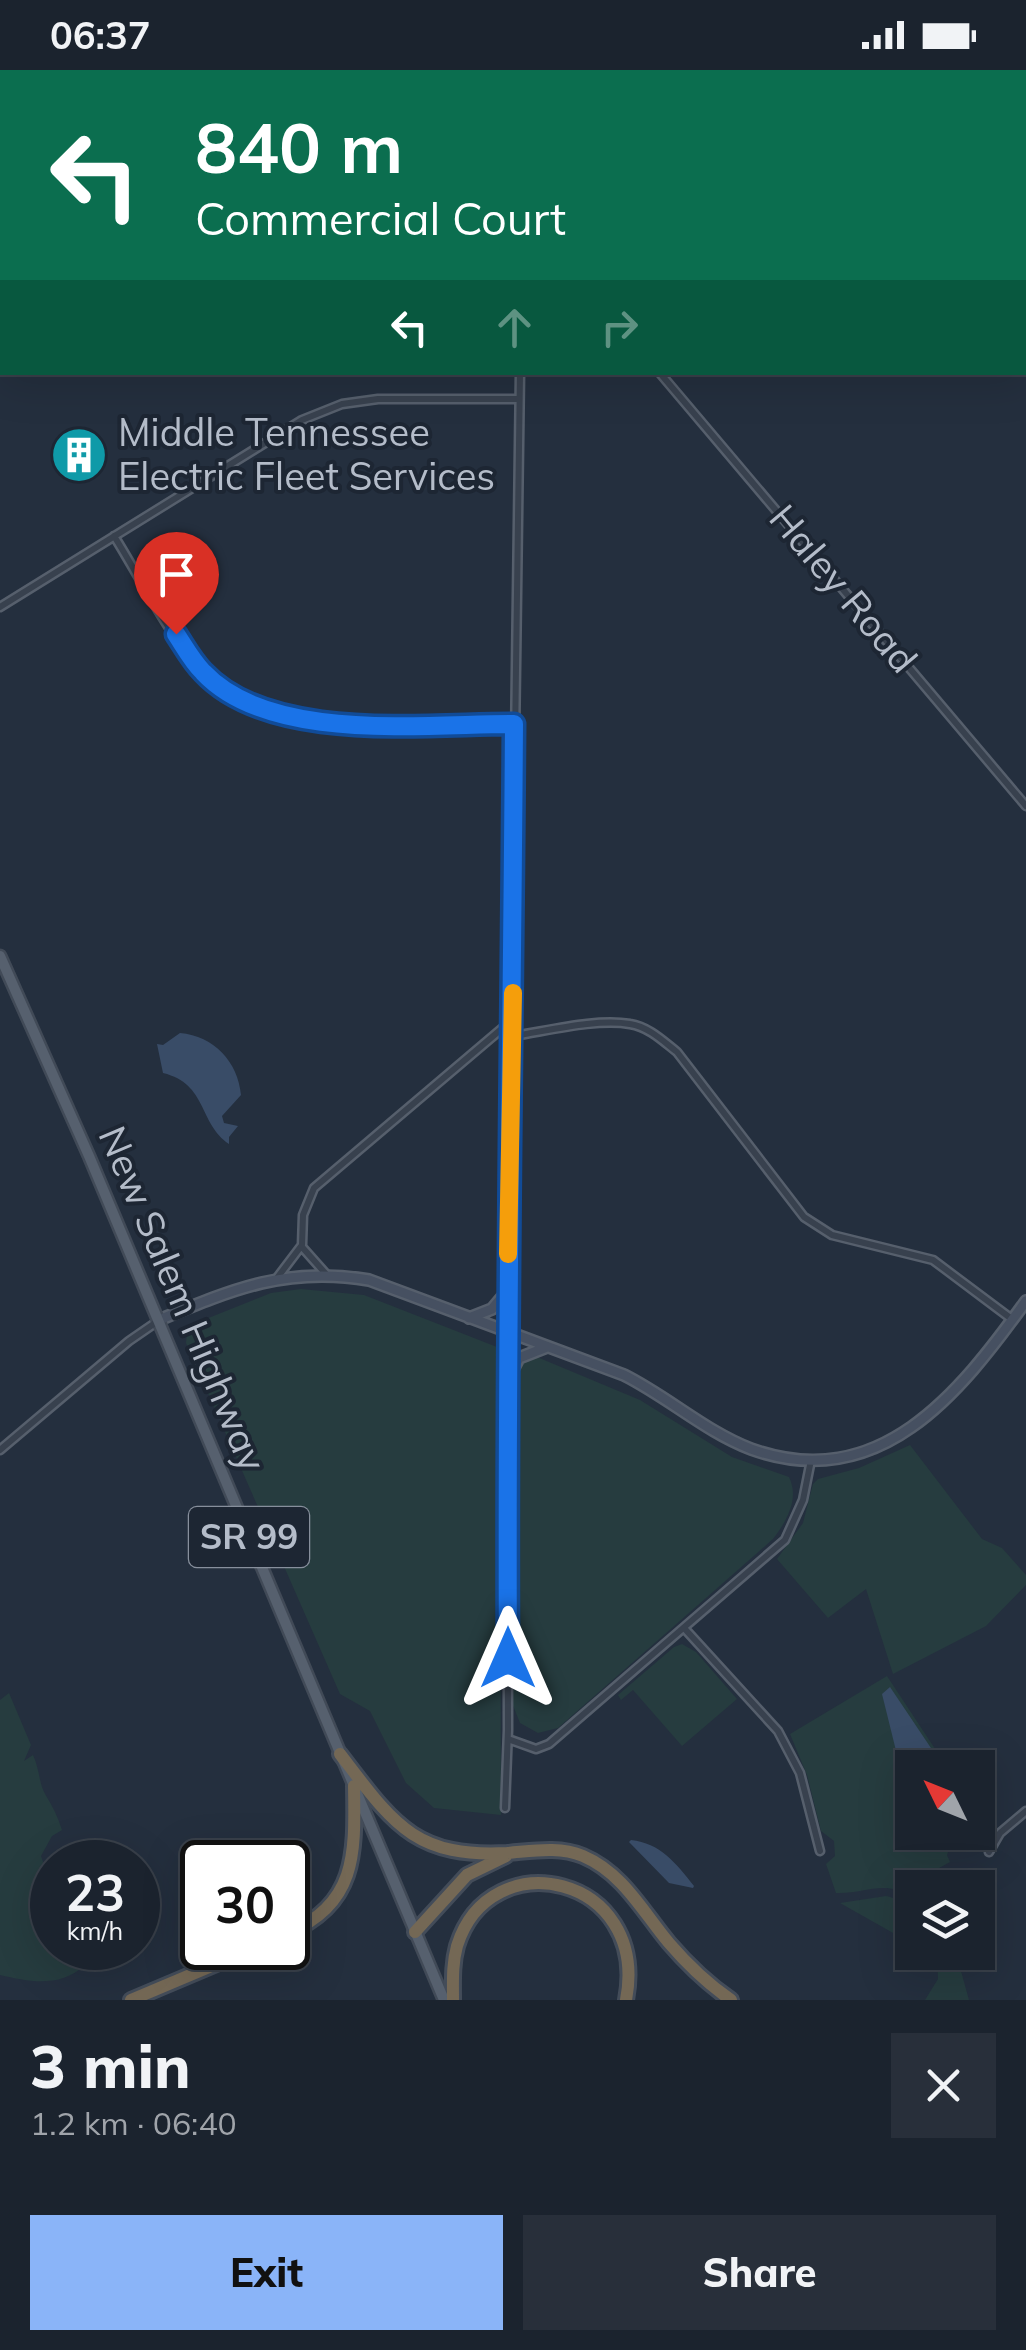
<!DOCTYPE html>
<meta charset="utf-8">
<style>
:root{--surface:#1b232e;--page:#282f3a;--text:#f1f3f6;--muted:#a0a4aa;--line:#39404a;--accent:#8ab4f8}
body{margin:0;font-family:Mulish,sans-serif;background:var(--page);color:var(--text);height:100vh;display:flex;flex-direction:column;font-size:38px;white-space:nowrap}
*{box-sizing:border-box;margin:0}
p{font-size:32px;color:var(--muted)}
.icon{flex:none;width:55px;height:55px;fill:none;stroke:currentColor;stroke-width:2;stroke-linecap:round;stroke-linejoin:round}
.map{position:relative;height:1930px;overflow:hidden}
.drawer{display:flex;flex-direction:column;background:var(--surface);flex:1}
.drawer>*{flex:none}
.top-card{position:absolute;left:0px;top:0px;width:1028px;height:305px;box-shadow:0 10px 40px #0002,0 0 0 2px var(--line);background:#0b6e4f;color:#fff;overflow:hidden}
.needle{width:65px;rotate:313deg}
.fabs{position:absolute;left:895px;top:1680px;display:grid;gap:20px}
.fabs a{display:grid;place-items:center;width:100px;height:100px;border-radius:0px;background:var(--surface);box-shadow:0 10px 40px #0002,0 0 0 2px var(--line);font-size:50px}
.speed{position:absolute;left:30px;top:1770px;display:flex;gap:20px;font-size:50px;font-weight:700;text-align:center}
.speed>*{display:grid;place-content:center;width:130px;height:130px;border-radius:50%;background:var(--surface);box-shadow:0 10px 40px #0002,0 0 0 2px var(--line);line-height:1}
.speed small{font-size:25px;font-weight:400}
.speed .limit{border:5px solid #111;border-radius:15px;background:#fff;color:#111}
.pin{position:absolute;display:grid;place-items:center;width:85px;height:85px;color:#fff;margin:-102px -42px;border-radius:50% 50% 50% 0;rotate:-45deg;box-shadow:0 0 10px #0007}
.pin .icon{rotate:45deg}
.me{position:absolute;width:110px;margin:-55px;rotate:0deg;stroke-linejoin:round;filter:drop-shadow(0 0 8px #0008)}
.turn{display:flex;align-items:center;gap:35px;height:210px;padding:0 30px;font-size:45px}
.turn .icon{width:130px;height:130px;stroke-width:2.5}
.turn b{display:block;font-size:70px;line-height:85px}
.lanes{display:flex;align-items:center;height:95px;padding:0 30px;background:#0003;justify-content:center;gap:50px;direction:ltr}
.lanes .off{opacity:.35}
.round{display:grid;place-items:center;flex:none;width:105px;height:105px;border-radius:0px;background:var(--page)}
.head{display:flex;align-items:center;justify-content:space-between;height:170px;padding:0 30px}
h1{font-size:60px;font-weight:800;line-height:75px}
.button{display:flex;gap:20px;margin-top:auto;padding:20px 30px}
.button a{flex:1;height:115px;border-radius:0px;background:var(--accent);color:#111;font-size:40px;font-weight:800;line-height:115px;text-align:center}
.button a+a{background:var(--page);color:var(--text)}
.status{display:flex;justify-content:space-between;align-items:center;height:70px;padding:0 50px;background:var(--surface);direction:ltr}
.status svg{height:28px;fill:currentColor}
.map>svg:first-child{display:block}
.green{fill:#263c3f}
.water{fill:#394c67}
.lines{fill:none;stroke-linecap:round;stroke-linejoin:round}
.street-casing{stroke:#565f6c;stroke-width:11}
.secondary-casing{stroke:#565f6c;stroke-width:14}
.primary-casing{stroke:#414a57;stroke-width:15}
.highway-casing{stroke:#434c59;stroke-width:18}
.street{stroke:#38414e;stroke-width:6}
.secondary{stroke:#465061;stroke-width:9}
.primary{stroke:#56606e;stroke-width:10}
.highway{stroke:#746855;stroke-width:12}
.route-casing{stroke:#114b97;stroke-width:25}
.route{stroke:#1a73e8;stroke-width:18}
.slow{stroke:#f59e0b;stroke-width:18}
.labels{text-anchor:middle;stroke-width:8;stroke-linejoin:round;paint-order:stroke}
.shield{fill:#1d2633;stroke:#878f9c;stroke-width:2.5}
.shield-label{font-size:35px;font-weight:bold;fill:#b4bcc9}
.poi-label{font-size:38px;fill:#b4bcc9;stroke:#1d2633;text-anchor:start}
.street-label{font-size:38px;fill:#b4bcc9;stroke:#1d2633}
</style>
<div class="status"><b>06:37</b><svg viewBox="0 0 49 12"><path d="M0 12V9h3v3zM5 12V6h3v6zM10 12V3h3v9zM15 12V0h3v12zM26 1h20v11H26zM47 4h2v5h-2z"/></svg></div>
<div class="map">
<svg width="1026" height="1930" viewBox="0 0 1026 1930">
<rect width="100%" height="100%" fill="#242f3e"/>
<path class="green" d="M301,1219L364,1225L497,1277L500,1288L501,1745L434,1738L406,1713L370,1641L340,1624L186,1273L187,1261L196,1253L271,1223Z
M537,1287L640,1330L732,1387L789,1407C800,1429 786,1452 773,1469L558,1658L538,1663L520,1653L512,1633L511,1317C513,1299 519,1291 537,1287Z
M910,1375L982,1469L1002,1478L1026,1505V1515L986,1556L893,1604L866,1519L828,1548L777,1489L803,1453L813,1414L818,1409L859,1398Z
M682,1574L696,1582L737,1629L682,1676L633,1620L621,1630L618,1625L674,1577Z
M887,1606L947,1697L912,1698V1762L942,1763L951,1774L947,1785L950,1792L939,1798L943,1812L940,1817L912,1818V1827C883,1809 867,1824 836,1823L826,1794L835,1786L834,1771L821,1761L807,1705L790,1664Z
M9,1623L31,1675L24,1691L33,1685C39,1697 39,1713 45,1724C52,1735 58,1747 62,1760L52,1766L41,1786L48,1806L52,1807V1878H87L85,1895C60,1918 30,1912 0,1905V1630Z
M886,1826C911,1831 918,1849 909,1872L840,1833Z
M937,1883H956L969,1930H925L938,1909Z"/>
<path class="water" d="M180,963C214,966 238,992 241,1025L222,1046L224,1053L238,1056L229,1067V1074C198,1053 208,1014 163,1003L157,974L163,975Z
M890,1617L937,1687L929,1697L912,1698L910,1713H904L882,1624Z
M631,1770C660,1773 676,1793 694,1816L693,1818L669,1813L629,1772Z"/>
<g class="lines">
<g class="street-casing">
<path id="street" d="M216,0V2
M884,0L887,2
M332,2V0
M524,2V0
M632,2V0
M1025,168L1026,169
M659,302L1026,736
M114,466C141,509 168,565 203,602C268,673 425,655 514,654
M0,537L302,350L342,334L378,329H519
M513,966C547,961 597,948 630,954C649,957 663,971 677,982L804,1147L832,1165L933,1190L1013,1250
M302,1177L326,1204
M277,1208L302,1175L303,1145L314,1118L512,950
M0,1380L129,1271L158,1251
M684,1558L778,1661L800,1703L820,1781
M508,1669L536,1679L549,1674L785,1470L803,1430L811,1390
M505,1738L508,1660L507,1262L520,302
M989,1782L1000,1763L1026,1741"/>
</g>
<g class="secondary-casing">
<path id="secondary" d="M469,1248L492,1239L508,1220
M159,1250C233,1219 287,1196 369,1210L624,1305C668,1327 706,1362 751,1379C879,1425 959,1324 1026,1231
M507,1311L519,1288L547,1277"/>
</g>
<g class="primary-casing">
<path id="primary" d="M0,886L89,1086L444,1930"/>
</g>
<g class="highway-casing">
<path id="highway" d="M340,1684C393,1753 414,1788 507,1783C533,1781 559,1776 583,1786C623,1803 643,1842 669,1873C687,1894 708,1914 731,1930
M415,1862L467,1805L506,1786
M288,1863C358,1834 355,1781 354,1716
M131,1930L254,1878
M453,1930C453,1912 452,1894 457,1876C490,1770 650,1805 626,1930"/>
</g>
<use href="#street" class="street"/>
<use href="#secondary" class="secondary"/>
<use href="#primary" class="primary"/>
<use href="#highway" class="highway"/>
</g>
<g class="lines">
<g class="route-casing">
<path id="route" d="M176,564C184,576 192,591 203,602C269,673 424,654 514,654C512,966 506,1277 508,1588"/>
</g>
<use href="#route" class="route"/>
<path class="slow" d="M508,1184L513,923"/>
</g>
<defs>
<g id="building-disc" transform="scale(2.875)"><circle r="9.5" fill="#0f9aa8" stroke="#1d2633"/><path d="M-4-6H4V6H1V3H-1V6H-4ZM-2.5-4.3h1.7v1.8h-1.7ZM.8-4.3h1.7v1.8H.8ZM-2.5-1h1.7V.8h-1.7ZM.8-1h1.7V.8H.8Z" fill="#fff"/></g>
</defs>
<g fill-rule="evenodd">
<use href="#building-disc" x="79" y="385"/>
</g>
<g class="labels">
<rect class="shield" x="189" y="1437" width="120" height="60" rx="8"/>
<g class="shield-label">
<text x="249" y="1479">SR 99</text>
</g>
<g class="poi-label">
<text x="118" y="376">Middle Tennessee<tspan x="118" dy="44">Electric Fleet Services</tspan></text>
</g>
<g class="street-label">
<text transform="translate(843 519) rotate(50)" y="13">Haley Road</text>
<text transform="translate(182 1229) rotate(67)" y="13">New Salem Highway</text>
</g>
</g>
</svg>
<div class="fabs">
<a><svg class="needle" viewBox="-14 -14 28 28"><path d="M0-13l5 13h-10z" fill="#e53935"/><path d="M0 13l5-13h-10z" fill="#a0a4aa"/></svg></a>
<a><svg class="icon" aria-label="layers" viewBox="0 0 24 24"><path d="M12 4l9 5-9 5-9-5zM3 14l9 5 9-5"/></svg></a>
</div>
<div class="speed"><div>23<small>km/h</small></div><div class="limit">30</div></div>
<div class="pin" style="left:176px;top:564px;background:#d93025"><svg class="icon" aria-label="arrive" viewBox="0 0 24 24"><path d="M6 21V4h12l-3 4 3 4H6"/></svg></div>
<svg class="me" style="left:508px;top:1588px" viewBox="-20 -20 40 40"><path d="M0-17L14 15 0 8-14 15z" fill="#1a73e8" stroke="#fff" stroke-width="4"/></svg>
<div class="top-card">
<div class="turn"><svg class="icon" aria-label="left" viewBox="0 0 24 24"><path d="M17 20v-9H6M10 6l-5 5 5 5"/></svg><div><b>840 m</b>Commercial Court</div></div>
<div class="lanes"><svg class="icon" aria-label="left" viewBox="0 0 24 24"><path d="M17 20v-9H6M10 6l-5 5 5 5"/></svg><svg class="icon off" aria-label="ahead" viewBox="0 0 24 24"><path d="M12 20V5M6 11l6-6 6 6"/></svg><svg class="icon off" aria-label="right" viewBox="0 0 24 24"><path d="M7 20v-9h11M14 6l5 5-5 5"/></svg></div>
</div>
</div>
<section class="drawer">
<div class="head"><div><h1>3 min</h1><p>1.2 km · 06:40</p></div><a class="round"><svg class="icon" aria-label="close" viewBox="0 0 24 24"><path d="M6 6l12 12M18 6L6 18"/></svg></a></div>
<div class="button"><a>Exit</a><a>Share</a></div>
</section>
